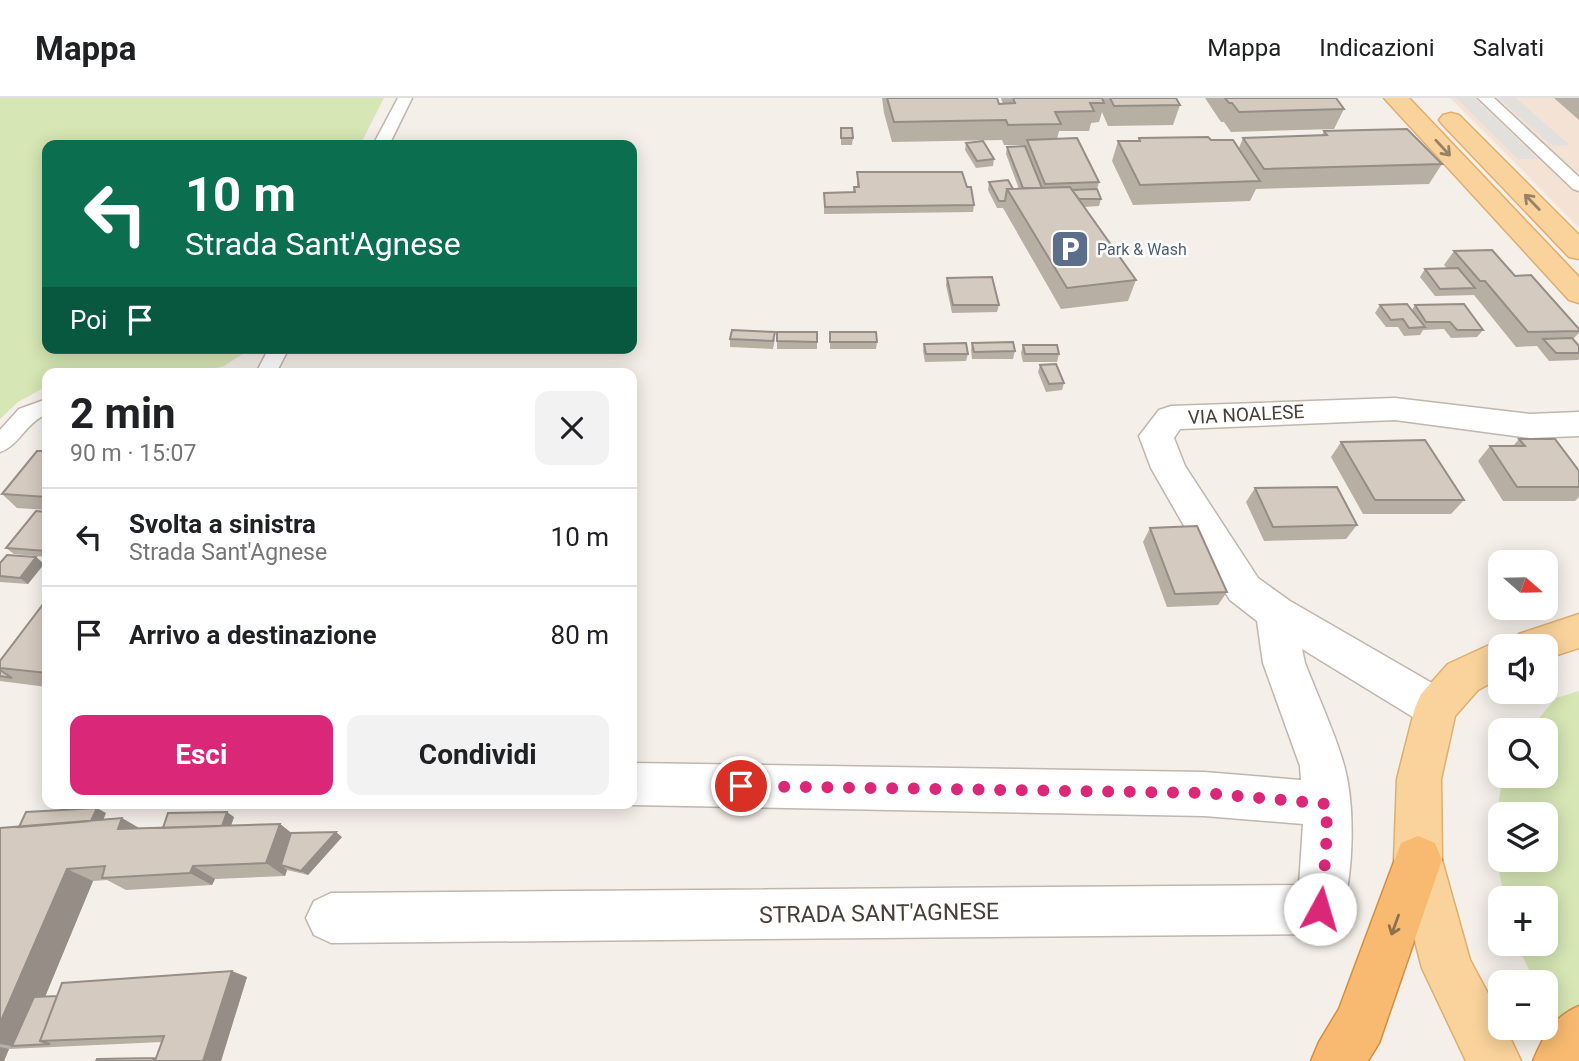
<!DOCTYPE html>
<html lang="it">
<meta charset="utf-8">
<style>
:root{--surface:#fff;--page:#f2f2f2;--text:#202124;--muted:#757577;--line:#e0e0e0;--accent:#db2777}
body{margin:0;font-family:Roboto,sans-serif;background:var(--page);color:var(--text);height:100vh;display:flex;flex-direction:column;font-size:26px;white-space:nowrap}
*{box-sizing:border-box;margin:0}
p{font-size:23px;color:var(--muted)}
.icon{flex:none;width:38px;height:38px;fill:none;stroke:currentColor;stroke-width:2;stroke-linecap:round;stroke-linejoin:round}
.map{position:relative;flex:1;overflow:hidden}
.side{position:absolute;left:42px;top:270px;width:595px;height:441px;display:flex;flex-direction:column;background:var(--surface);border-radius:14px;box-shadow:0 4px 18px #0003}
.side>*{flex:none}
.hud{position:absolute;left:42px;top:42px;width:595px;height:214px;border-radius:14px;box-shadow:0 4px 18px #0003;background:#0b6e4f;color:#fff;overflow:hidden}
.needle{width:46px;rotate:110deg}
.tools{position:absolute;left:1488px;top:452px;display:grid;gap:14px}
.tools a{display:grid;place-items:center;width:70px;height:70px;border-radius:14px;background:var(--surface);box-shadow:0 4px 18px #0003;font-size:35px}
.pin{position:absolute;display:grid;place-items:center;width:60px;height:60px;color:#fff;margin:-30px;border:4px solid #fff;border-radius:50%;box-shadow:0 2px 7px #0007}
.me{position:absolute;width:77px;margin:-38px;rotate:6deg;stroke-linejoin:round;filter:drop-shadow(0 0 5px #0008)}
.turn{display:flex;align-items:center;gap:24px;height:147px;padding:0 28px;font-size:32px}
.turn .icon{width:91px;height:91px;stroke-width:2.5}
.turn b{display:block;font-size:49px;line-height:60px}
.then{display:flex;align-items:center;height:66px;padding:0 28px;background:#0003;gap:14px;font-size:26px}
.round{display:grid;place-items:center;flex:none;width:74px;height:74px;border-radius:14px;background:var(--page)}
.overview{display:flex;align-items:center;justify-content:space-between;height:119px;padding:0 28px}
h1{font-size:42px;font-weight:700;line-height:52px}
.cta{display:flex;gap:14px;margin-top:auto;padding:14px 28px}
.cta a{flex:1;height:80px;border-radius:14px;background:var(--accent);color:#fff;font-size:28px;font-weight:700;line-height:80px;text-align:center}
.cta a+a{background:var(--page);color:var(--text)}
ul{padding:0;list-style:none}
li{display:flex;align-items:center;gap:21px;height:98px;padding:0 28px;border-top:2px solid var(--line)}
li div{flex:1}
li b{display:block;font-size:26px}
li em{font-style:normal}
header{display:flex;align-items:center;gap:42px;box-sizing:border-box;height:98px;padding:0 35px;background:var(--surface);border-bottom:2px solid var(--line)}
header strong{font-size:33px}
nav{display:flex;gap:38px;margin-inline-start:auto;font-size:24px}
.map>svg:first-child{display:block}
.commercial{fill:#f4e3d5}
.green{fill:#d6e6b4;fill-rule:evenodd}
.parking{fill:#e2e0dd}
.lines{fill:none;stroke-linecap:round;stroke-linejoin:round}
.lane-casing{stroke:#bfb6ac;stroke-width:3}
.street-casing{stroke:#bfb6ac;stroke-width:3}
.primary-casing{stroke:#dfae6c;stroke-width:3}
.highway-casing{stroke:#d78d40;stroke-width:3}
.lane{fill:#fff;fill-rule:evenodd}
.street{fill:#fff;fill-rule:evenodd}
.primary{fill:#fad39c;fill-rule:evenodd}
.highway{fill:#f7ba70;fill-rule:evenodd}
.wall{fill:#b7aea4}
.shaded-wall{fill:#958d86}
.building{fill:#d5cabf;stroke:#958d86;stroke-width:2}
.oneway{stroke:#988265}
.oneway2{stroke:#8d704e}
.route{stroke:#db2777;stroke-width:12;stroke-dasharray:0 21.6}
.labels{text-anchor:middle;stroke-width:5;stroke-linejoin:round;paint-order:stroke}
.far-service-label{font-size:16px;fill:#4e5e75;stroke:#fff;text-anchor:start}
.street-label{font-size:19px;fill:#473f38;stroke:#fff}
.near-street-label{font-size:23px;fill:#473f38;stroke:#fff}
</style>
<header>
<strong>Mappa</strong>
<nav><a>Mappa</a><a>Indicazioni</a><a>Salvati</a></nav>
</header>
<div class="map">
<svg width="1579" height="963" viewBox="0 0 1579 963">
<rect width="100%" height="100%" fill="#f4efe9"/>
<path class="commercial" d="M1450,0H1579V130L1515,65Z"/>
<path class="green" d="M0,0H384L360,47H47V250H252L224,268L197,275H47V288L18,304L0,321Z
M1579,593V963L1545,902V884H1535L1516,845H1545V800H1505L1492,745L1503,677H1545V632H1529L1556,600ZM1500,716H1545V761H1500Z"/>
<path class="parking" d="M1456,0H1475L1538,61H1518Z
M1498,0H1516L1570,47L1552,48Z"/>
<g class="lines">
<g class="lane-casing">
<path id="lane" d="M398,0H412L389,47H373Z
M1478,0H1494L1579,79V93L1573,91Z
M269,250H289L276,275H256Z
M47,301V316C26,324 19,348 0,354V332L19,311Z"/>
</g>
<g class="street-casing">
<path id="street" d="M1395,300L1530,316L1579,314V338L1530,340L1395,322L1180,331L1174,340L1185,368L1258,480L1290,503L1451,596L1457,610L1451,624L1436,629L1421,624L1302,551L1305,565C1318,599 1334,632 1344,667C1356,709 1354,788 1337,828L1320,836L331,845L314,837L306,820L314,803L331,795L1299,787L1303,726L1204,718L632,707L627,705H632V665L1204,674L1301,682L1300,668L1263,565L1257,523L1230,502L1195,447L1151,370L1139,338L1159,312L1171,308Z"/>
</g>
<g class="primary-casing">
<path id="primary" d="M1384,0H1409L1579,179V205L1569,202Z
M1451,15L1459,17L1579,137V161L1569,159L1443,27L1439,22L1443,17Z
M1579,516V550L1545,561V548H1500V580L1478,592L1455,618L1441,681L1442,762L1470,862L1500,918V929H1505L1521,963H1466L1422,870L1394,762L1397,681L1415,610L1421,596L1448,566L1500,542L1513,547L1519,536Z"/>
</g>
<g class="highway-casing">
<path id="highway" d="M1418,738L1435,745L1442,762L1379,945L1368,963H1311L1319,944L1339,911L1401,745Z
M1579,908V963H1533C1544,937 1553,919 1579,908Z"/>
</g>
<use href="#lane" class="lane"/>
<use href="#street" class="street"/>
<use href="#primary" class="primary"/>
<use href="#highway" class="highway"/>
</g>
<path class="wall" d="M882,0H997L999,6H1003L1001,0H1176L1180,7L1173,27L1108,28L1102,14L1099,24L1091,25L1089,33H1059L1057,41L1099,84L1097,91L1101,101L1099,108L1084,109L1136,182L1128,203L1061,211L1003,110H997L988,92L989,84L1013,91H1019L1006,56L1007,49L1025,48L1026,47H1004L1002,42L892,44L884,15Z
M1205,0H1336L1344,11L1334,31L1231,34L1224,24H1221Z
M1554,0H1579V22Z
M841,30L853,40L852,47H841Z
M1324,33L1442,66L1429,86L1256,91L1250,103L1133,107L1112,63L1118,43H1138L1139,40L1211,42L1239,50L1243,40L1322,37Z
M966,45L994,61L993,68L976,70L965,52Z
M857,74L974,107L973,114L824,116V95L853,94L854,89H857Z
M1454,153L1515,178L1579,231V235L1573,241L1579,248V261L1578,262L1549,263L1537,248L1516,249L1474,197L1435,198L1420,179L1425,171L1447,170L1444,167Z
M947,180L999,207L997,214L952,215L946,187Z
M1380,207L1412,212L1415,207L1483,232L1477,239L1451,240L1444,231L1423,232L1420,237L1404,238L1398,229H1386L1375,215Z
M777,234H817V251H777Z
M830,234L877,244L876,251H830Z
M730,241H775L773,251L730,249Z
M972,245L1015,253L1013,261H972L971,252Z
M924,246L968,256L966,263L925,264L923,253Z
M1023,247L1059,256L1057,264H1023L1021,255Z
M1040,267L1064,285L1062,292L1046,294L1038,274Z
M1519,341L1579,373V399L1575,403H1503L1478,363L1490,348H1513Z
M1341,344L1464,402L1451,416H1363L1331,359Z
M47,353V412L17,410L2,396Z
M1255,390L1357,427L1346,441L1264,443L1246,404Z
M47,414V459L14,456L6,450Z
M1150,430L1227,494L1218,507L1167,509L1143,444Z
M36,459L44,466L28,486L0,484V465Z
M47,501V589L0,583V563Z
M106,715L103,722L139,730H163L234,719L231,728L280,726L291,735L342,739L308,777L287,772L285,778L215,781L212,787L126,792L107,782L93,783L45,899L247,879L221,963H96L156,960L162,944L9,951L4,963H0V730L19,729Z"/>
<path class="shaded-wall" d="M36,459L44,466L28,486L20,480Z
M97,710L106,715L96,738L87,733Z
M227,714L234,719L226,741L219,736Z
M122,720L146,734L118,731Z
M280,726L298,740L281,767L287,772L285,778L266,765Z
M336,734L342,739L308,777L301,773Z
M193,768L215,781L212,787L190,775Z
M67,771L93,783L25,947L12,948L0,946V925Z
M232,873L247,879L221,963H203Z
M0,949L9,951L4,963H0Z"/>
<path class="building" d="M887,0H997L999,6L1015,5L1013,0H1102L1104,5H1090L1094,13L1055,14L1061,26L1008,27L1006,22L894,24Z
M1110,0H1176L1180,7L1114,8Z
M1225,0H1336L1344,11L1239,14L1232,5H1229Z
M841,30H852L853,40H841Z
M1407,31L1442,66L1264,71L1243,40L1327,37L1324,33Z
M1208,39L1211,42H1233L1260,83L1140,87L1118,43H1140L1139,40Z
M1077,40L1099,84L1045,86L1027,42Z
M983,43L994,61L977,63L966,45Z
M1025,48L1042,90H1023L1007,49Z
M857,74H962L967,89H971L974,107L825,109L824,95L855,94L854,89H859Z
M1008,82L1013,91H1007L1005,103H999L989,84Z
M1070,89L1136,182L1067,190L1007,91Z
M1097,91L1101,101H1079L1072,92Z
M1492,152L1515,178L1531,177L1579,231V233L1528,234L1485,183H1480L1454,153Z
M1458,170L1475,190L1440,191L1425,171Z
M992,179L999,207H953L947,180Z
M1407,206L1425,229L1409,230L1403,221L1391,222L1380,207Z
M1464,206L1483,232H1457L1450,224H1426L1415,207Z
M732,232L775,234L773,243L730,241Z
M777,234H817V244L777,243Z
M830,234H876L877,244H830Z
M1572,240L1579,248V255H1556L1543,241Z
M1013,244L1015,253L974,254L972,245Z
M966,245L968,256H926L924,246Z
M1023,247H1057L1059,256H1025Z
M1056,266L1064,285L1049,286L1040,267Z
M1519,341H1555L1579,373V389H1517L1490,348H1525Z
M1425,342L1464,402H1375L1341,344Z
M37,353H47V399L2,396Z
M1337,389L1357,427L1273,429L1255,390Z
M36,413L47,414V453L6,450Z
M1197,428L1227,494L1175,496L1150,430Z
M7,457L36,459L20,480L0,478V465Z
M47,501V575L0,570V563Z
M0,572L12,580L0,578Z
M97,710L91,723L19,729L26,714Z
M227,714L222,728L163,730L168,715Z
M122,720L118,731L280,726L266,765L193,768L190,775L102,780L105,768L67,771L0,925V730Z
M336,734L301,773L281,767L291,735Z
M232,873L203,963H155L164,938L40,943L62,885Z
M57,898L40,943L50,946L12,948L34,899Z
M154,960L153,963H96L97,961Z"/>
<defs><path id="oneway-shaft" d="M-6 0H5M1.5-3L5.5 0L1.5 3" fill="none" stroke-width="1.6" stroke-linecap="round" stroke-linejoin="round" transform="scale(1.75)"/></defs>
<g class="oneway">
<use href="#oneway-shaft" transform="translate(1443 50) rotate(47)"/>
<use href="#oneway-shaft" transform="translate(1532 104) rotate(-134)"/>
</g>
<use class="oneway2" href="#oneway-shaft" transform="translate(1395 827) rotate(110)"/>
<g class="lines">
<path class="route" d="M741,688L1205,695L1327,706L1326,755L1320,811"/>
</g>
<defs>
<g id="parking-square" transform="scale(2.0125)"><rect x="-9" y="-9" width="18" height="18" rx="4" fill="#5c6f8a" stroke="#fff"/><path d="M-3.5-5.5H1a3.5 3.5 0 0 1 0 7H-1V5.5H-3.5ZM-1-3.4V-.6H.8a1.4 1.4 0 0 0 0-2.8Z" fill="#fff"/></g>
</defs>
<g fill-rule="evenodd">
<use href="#parking-square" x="1070" y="151"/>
</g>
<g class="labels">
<g class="far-service-label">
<text x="1097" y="157">Park &amp; Wash</text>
</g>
<g class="street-label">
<text transform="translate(1246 316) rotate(-3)" y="7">VIA NOALESE</text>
</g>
<g class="near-street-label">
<text transform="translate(879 815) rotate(-1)" y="8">STRADA SANT'AGNESE</text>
</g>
</g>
</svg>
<div class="tools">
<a><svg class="needle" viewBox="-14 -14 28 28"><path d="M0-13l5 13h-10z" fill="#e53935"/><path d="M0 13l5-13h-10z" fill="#757577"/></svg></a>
<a><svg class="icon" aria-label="sound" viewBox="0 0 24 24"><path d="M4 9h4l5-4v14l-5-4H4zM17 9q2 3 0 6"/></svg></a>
<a><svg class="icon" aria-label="search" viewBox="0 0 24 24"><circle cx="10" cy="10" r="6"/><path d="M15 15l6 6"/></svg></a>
<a><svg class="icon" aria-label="layers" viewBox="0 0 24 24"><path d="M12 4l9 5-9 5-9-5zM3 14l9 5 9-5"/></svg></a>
<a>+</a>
<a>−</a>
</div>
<div class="pin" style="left:741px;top:688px;background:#d93025"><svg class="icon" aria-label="arrive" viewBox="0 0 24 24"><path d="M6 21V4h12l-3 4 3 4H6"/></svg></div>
<svg class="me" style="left:1320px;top:811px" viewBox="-20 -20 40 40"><circle r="19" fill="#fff"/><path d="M0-13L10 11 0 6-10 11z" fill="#db2777"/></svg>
<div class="hud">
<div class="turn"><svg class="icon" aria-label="left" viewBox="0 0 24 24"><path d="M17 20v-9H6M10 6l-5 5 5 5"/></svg><div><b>10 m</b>Strada Sant'Agnese</div></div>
<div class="then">Poi<svg class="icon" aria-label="arrive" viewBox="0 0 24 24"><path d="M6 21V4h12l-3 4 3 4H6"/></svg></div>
</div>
<section class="side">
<div class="overview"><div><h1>2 min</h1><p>90 m · 15:07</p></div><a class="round"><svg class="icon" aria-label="close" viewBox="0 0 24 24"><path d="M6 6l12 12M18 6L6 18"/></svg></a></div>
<ul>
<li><svg class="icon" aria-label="left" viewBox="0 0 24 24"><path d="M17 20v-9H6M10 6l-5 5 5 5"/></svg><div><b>Svolta a sinistra</b><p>Strada Sant'Agnese</p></div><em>10 m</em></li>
<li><svg class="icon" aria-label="arrive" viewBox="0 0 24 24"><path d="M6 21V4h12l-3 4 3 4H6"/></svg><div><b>Arrivo a destinazione</b></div><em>80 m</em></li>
</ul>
<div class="cta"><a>Esci</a><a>Condividi</a></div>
</section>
</div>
